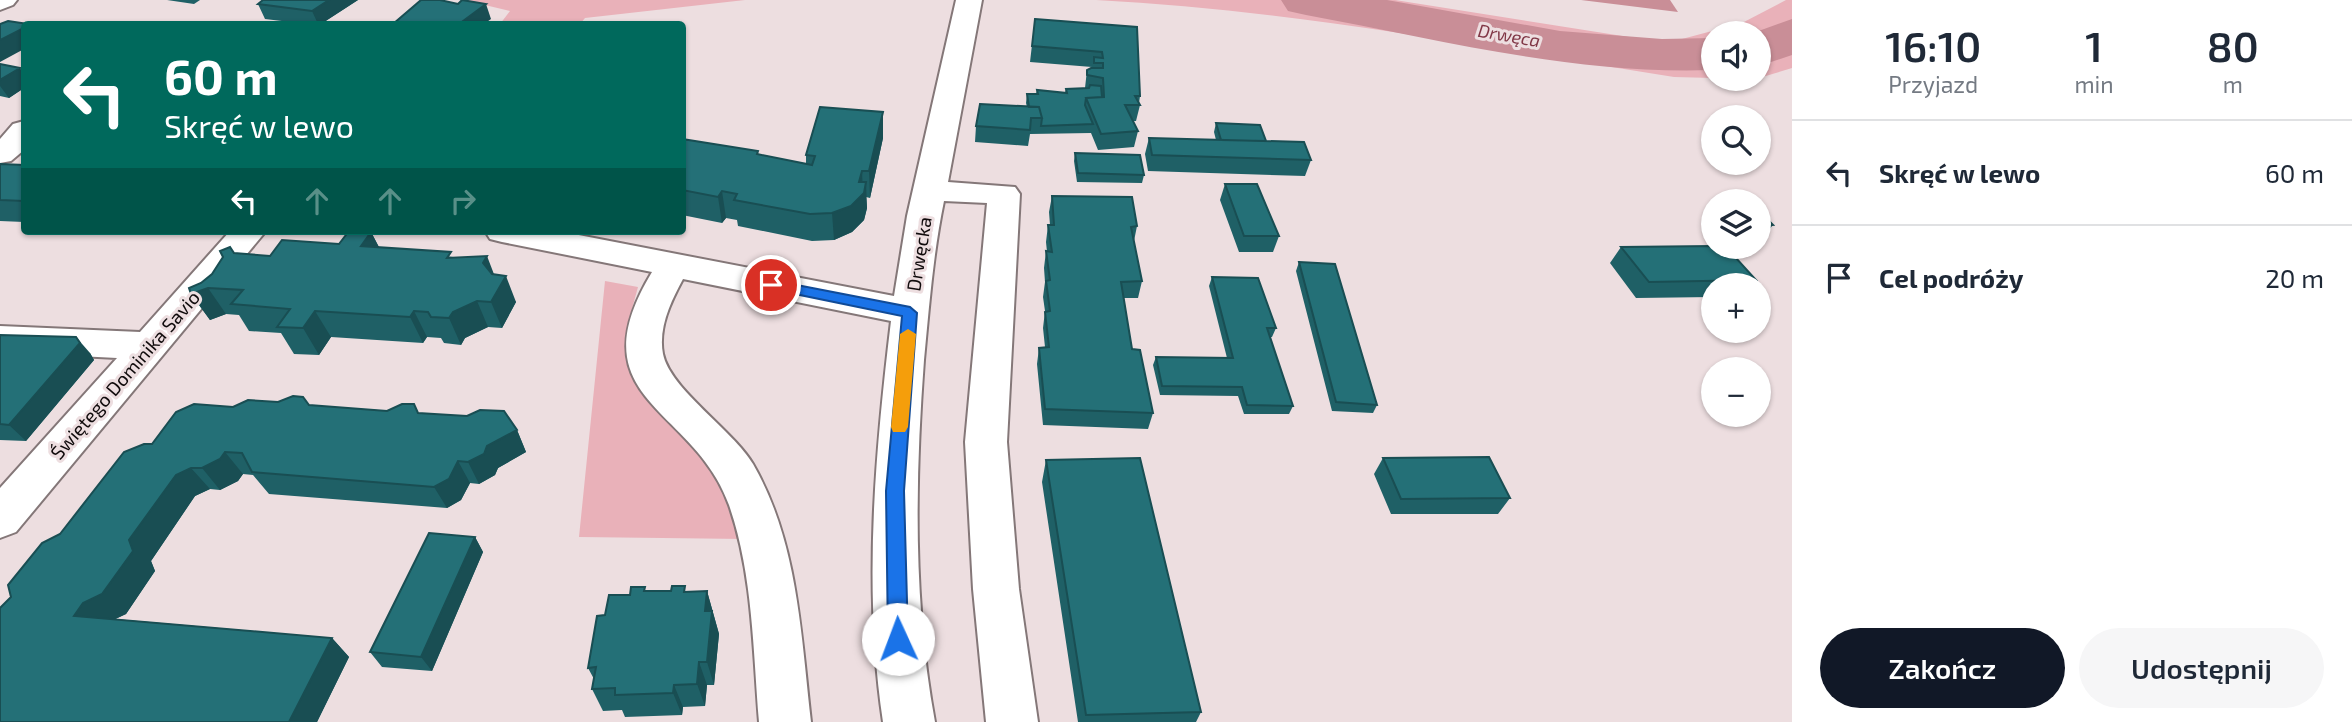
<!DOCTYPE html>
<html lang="pl">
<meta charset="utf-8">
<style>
:root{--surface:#fff;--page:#f6f6f7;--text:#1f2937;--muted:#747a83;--line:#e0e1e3;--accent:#111827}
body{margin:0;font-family:"Exo 2",sans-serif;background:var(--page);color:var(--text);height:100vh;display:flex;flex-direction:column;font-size:26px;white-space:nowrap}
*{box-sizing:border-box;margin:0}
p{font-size:23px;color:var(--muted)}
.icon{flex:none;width:38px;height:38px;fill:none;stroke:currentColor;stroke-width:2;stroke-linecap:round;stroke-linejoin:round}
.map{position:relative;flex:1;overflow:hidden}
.drawer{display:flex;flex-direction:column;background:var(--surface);width:560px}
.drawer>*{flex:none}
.hud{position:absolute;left:21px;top:21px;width:665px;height:214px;border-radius:7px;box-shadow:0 2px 5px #0004;background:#00695c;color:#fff;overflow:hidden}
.controls{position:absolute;left:1701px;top:21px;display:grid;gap:14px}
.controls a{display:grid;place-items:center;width:70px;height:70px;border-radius:50%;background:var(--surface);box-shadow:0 2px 5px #0004;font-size:35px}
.pin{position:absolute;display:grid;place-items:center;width:60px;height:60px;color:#fff;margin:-30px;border:4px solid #fff;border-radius:50%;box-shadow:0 2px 7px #0007}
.me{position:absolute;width:77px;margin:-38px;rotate:358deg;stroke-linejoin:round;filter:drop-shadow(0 0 5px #0008)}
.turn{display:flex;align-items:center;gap:24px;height:147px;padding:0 28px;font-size:32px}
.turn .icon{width:91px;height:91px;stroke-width:2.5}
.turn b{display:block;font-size:49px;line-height:60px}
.lanes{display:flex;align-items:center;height:66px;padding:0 28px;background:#0003;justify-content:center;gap:35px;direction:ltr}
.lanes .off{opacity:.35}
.eta{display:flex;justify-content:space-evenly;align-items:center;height:119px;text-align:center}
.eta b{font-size:42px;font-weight:600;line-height:49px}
.action{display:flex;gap:14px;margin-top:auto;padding:14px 28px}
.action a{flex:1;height:80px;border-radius:42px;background:var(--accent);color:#fff;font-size:28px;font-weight:600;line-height:80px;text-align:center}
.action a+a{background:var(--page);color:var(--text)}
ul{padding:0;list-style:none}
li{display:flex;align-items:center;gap:21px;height:105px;padding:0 28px;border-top:2px solid var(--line)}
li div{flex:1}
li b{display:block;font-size:26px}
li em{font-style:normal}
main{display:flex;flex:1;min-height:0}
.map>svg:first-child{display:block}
.green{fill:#e9b1b9}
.water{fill:#c98e97}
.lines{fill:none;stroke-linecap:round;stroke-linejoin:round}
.river{fill:#c98e97;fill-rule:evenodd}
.minor-casing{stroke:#847778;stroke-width:4}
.minor{fill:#fff;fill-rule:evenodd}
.wall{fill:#1f6066}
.shaded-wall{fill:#194e53}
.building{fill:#247077;stroke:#194e53;stroke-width:2}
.route{fill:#1a73e8;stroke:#114b97;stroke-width:2}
.slow{fill:#f59e0b}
.labels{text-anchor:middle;stroke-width:6;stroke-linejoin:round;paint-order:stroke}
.far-water-label{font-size:18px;font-style:italic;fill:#813746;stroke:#eddee0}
.street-label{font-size:19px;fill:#100b0c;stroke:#eddee0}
</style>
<main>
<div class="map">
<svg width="1792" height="722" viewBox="0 0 1792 722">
<rect width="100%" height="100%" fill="#eddee0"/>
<path class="green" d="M464,0H745L585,18L580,24H500L510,11Z
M1096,0H1395L1667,43L1742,23L1786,0H1792V68L1759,78V33H1713V78L1674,77C1482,47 1290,10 1096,0Z
M605,281L638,287L630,316L629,347L714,467L745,539L579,537Z"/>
<path class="water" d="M1581,0H1670L1678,12Z"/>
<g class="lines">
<path class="river" d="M1281,0H1387L1560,31L1662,39L1713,38V70C1575,75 1441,40 1306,15L1288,11Z
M1792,19V55L1759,66V33H1753Z"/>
<g class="minor-casing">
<path id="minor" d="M0,0H17L13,5L0,10Z
M956,0H982L948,182L1015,187L1020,194L1007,442L1019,589L1038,722H986L973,589L965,442L987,203L944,201C933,254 929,308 924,360C915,481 913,603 935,722H883C863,589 875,454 891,321L683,279C671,301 658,328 663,354C670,389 733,430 753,464C798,542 801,635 811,722H759C753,650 753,574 729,505C694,406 574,401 652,272L502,242L490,239L485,231H558L894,296L907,216Z
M24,121V150L11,161L0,163V139L13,124Z
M230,231H266L16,532L0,538V488L117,358L0,352V326L140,332Z"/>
</g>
<use href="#minor" class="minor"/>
</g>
<path class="wall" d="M167,0H200L194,4Z
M263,0H358L321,24H307L265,19L258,4Z
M1035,19L1137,27L1140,96L1139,103L1140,105L1136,121H1133L1138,131L1134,147L1098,150L1091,133L1030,134L1028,146L975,142L976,126L1027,107L1026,103L1027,94H1036L1037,90L1065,93L1066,89L1085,88L1087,70L1092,68V67L1030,62Z
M0,64L24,74V88L9,98L0,96Z
M883,112V138L870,198L866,197L867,208L864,220L852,232L834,240L812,241L738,226L737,220L726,218L722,223L682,215V139L806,164V155Z
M1216,123L1266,141L1311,160L1305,176L1148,171L1145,154L1149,138L1216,140L1214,132Z
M1075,153L1144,175L1142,183L1077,182L1074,161Z
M0,164L24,165V222L0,221Z
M1225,184L1279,236L1273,252H1239L1220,200Z
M1052,196L1137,226L1134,241L1142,281L1138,298H1124L1132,349L1153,413L1148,429L1043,425L1037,364L1039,348L1045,347L1043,328L1045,311L1043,297L1045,282L1044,268L1046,251L1047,252L1046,242L1048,225H1050L1049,212Z
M1713,211V227L1707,221Z
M1759,211L1773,225L1765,234H1759Z
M371,232L379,247L453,257L494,275L516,302L502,328L488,327L465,338L461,345L444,343L441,338L427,337L423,343L331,337L319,355L294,354L281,333L249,331L239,315L226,314L210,320L191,294L212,274L270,256L339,244Z
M1621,247L1756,280L1752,285H1713V297L1636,298L1610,263Z
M1299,262L1377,405L1373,413L1332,411L1296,271Z
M1212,277L1276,328L1272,337H1270L1293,406L1289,414H1244L1238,396L1160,395L1153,365L1156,357L1227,358L1209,286Z
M0,335L90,353L94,360L26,441L0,440Z
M309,405L419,413L517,430L526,452L498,468L495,475L479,484L470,483L461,500L447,508L269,494L253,475L243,474L238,481L220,490L210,489L195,496L151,561L155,571L126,614L115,619L332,638L349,657L317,722H0L11,597L60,534L152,444L233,407Z
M1383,458L1510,498L1498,514H1391L1374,474Z
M1046,460L1201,712L1196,722H1078L1042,482Z
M475,537L483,552L432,671L382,667L370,652Z
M646,591H707L719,634L714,685H707L705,706L683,707L682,715L625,717L622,710L603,711L592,689L594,679L588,668L605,615Z"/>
<path class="shaded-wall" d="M329,0H358L321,24H318L312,11Z
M486,4L491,19L484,24H459Z
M24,28V49L0,62V40Z
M20,68L24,74V88L9,98L0,86V80Z
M883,112V138L870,198L869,171Z
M862,171L863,194L866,182L867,208L864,220L852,232L834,240L832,213L859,182Z
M722,191L726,218L722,223L718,197Z
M371,232L385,259L361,246Z
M487,256L497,282L483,263Z
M506,276L516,302L502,328L491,302Z
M208,288L226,314L210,320L191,294Z
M477,301L488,327L465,338L461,345L449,318L453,312Z
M315,311L331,337L319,355L303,328Z
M414,311L427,337L423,343L410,317Z
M76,337L90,353L94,360L26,441L9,425Z
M517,430L526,452L498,468L495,475L479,484L468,462L487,446Z
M225,452L243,474L238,481L220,490L202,468Z
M458,461L470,483L461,500L447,508L434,487Z
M191,468L210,489L195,496L151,561L155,571L126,614L107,623L74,616L176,475Z
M475,537L483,552L432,671L421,657Z
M707,591L719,634L714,685L707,662L705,611Z
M332,638L349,657L317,722H289Z
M699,662L707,685L705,706L697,684Z
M674,685L683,707L682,715L673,693Z"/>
<path class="building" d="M263,0H329L312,11L258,4Z
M421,0H440L458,4L462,0L486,4L459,24H393Z
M1035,19L1137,27L1140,96H1135L1140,105H1125L1138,131L1101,134L1086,98L1104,97L1103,78L1087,75V70L1091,68H1103V63H1094V57L1103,58L1102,52L1032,46Z
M8,21L28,24H24V28L0,40V24Z
M0,64L20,68L0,80Z
M1090,85L1101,86L1102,97L1086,98L1085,105L1093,124L1041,126L1042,118L1039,107H1029L1027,94H1038L1037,90L1067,93L1066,89L1089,88Z
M980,104L1039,107L1042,118H1031L1030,130L976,126Z
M820,107L883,112L869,171H862L859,182H866L864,193L851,206L832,213L810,214L734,200L737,194L722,191L718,197L682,190V139L758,151L757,154L812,165L815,156L806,155Z
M1216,123L1260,125L1266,141L1221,140Z
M1149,138L1304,142L1311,160L1152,155Z
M1075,153L1140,155L1144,175L1078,173Z
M0,164L24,165V201L0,200Z
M1225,184H1257L1279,236H1244Z
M1052,196L1132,197L1137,226L1131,227L1142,281L1121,282L1132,349L1140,350L1153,413L1045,409L1039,348L1049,347L1045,312L1050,311L1046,281L1050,280L1046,251L1052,252L1048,225H1054Z
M1759,211L1773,225L1759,226Z
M349,231L371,232L361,246L451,252L447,258L487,256L483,263L492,274L506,276L491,302L477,301L453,312L449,318L431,317L428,312L414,311L410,317L315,311L303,328L277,327L290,309L231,304L243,290L208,288L191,294L189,288L201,283L212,274L223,257L220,251L230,247L234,253L270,256L282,240L339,244Z
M1713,246L1726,247L1756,280L1649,282L1621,247Z
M1299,262L1335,264L1377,405L1336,402Z
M1212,277L1258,278L1276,328H1267L1293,406L1247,405L1242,387L1162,386L1156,357L1233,358Z
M0,335L76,337L80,343L9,425L0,424Z
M293,396L303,397L309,405L387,411L402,404H414L418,413L467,416L480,410L504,411L517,430L487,446L484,454L468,462L458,461L449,479L434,487L252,472L242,453L225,452L220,459L202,468H191L176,475L129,540L133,551L102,594L83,603L74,616L332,638L289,722H0V608L11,597L8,585L42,543L60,534L124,452L144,444H152L176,412L194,404L233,407L248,400L278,402Z
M1489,457L1510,498L1401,499L1383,458Z
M1140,458L1201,712L1086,715L1046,460Z
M429,533L475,537L421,657L370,652Z
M672,586H685L684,592L707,591L705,611H712L707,662H699L697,684L674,685L673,693L615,695V688L592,689L596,667L588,668L597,616L605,615L609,595H630L631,587H645L644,591H671Z"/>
<path class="route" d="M771,280L910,307L917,313L904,491L908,639L905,645L898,648L891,645L888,639L886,491L902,316L766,288L764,285L766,281Z"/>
<path class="slow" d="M908,329L916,334L908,427L905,432H893L891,427L900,334Z"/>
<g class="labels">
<g class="far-water-label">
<text transform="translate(1509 36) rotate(10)" y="6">Drwęca</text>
</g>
<g class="street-label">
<text transform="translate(919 254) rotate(-81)" y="7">Drwęcka</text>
<text transform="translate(125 375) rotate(-49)" y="7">Świętego Dominika Savio</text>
</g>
</g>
</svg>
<div class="controls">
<a><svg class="icon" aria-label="sound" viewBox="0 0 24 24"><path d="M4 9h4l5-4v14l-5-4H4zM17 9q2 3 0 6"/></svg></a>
<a><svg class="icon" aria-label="search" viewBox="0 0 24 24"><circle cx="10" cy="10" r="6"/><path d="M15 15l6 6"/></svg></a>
<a><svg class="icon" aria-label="layers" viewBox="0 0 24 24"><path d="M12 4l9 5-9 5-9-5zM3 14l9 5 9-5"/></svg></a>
<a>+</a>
<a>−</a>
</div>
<div class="pin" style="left:771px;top:285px;background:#d93025"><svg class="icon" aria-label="arrive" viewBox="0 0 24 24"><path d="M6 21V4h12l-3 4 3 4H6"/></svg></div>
<svg class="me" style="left:898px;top:639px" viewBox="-20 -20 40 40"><circle r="19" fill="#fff"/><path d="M0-13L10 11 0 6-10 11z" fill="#1a73e8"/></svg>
<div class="hud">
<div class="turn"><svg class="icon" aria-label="left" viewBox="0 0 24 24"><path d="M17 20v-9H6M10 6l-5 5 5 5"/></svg><div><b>60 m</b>Skręć w lewo</div></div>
<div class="lanes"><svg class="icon" aria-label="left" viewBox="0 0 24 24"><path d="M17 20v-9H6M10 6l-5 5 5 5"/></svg><svg class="icon off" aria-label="ahead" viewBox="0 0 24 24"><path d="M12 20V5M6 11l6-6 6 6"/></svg><svg class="icon off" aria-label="ahead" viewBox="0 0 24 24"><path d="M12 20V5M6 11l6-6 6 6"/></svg><svg class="icon off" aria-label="right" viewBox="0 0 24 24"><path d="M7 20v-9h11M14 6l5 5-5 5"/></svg></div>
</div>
</div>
<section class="drawer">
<div class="eta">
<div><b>16:10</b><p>Przyjazd</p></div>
<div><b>1</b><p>min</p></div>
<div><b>80</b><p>m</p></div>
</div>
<ul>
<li><svg class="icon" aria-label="left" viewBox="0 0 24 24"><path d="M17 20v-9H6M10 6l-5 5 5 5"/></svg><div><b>Skręć w lewo</b></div><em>60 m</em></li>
<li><svg class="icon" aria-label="arrive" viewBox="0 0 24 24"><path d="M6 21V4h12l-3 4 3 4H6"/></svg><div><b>Cel podróży</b></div><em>20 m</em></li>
</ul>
<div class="action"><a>Zakończ</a><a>Udostępnij</a></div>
</section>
</main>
